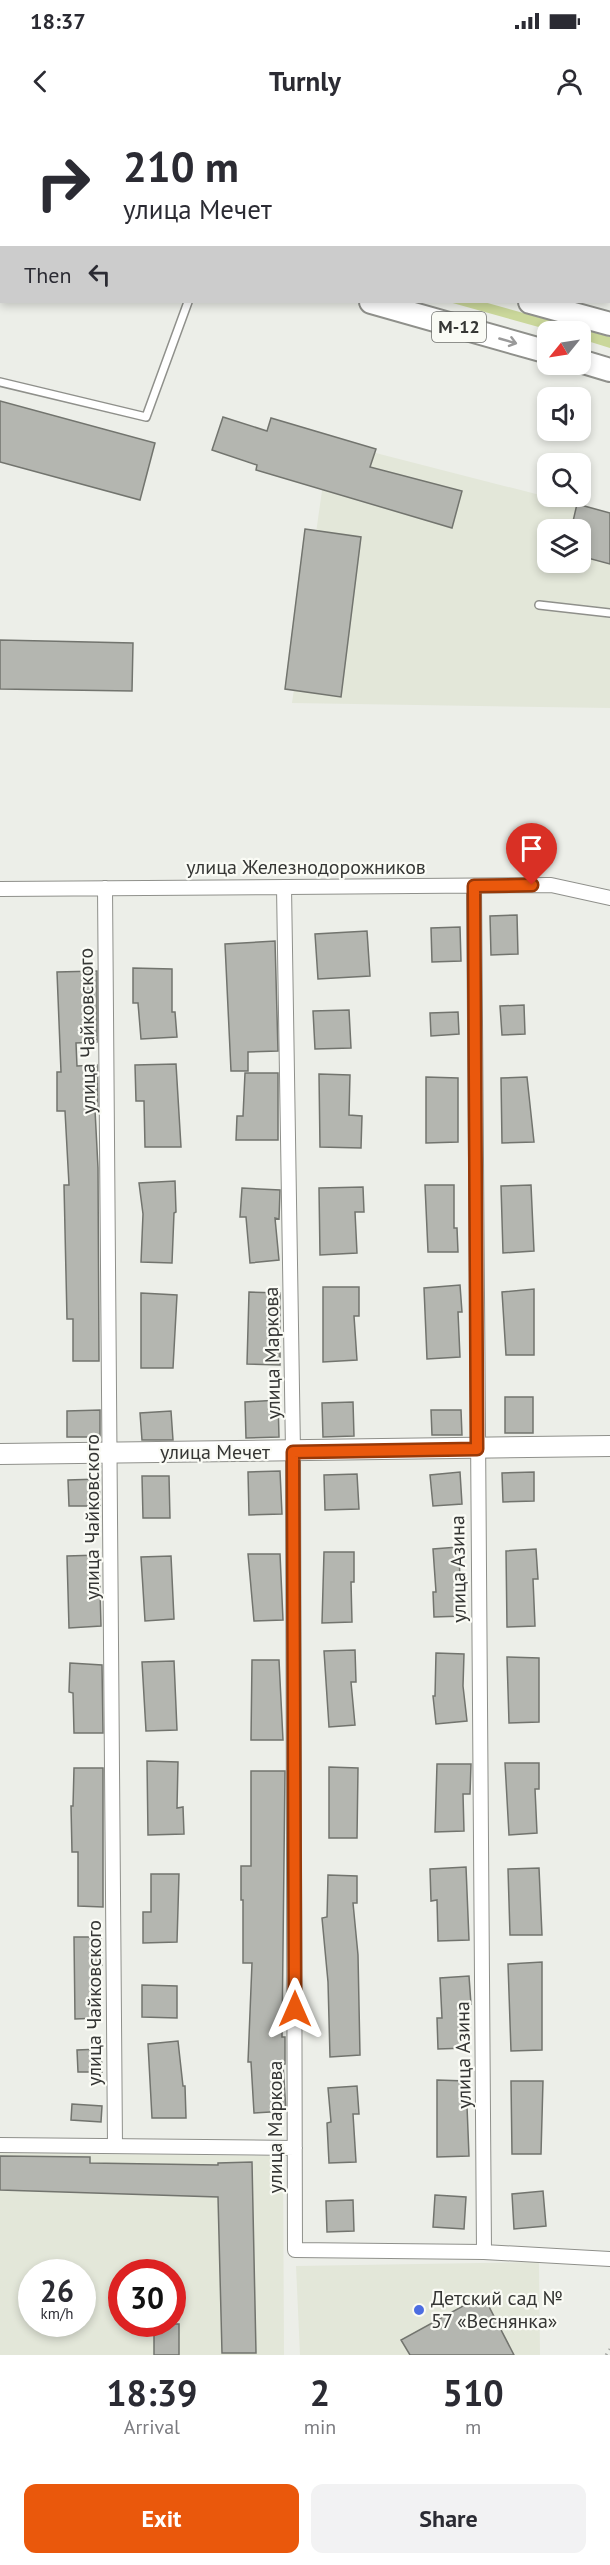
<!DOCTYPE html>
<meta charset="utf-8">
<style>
:root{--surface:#fff;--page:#f2f2f3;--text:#2b2b33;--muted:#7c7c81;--accent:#ea580c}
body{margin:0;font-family:"PT Sans",sans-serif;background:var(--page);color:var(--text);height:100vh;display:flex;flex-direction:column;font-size:22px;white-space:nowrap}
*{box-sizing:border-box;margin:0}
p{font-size:20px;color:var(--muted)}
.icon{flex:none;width:33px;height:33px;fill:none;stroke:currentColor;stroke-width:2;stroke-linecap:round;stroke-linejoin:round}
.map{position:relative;height:2235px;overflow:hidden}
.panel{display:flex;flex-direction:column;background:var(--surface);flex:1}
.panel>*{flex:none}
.banner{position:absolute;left:0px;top:0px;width:610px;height:183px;box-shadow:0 3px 9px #0003;background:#fff;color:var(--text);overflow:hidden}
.needle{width:39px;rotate:240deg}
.fabs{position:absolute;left:537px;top:201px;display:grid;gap:12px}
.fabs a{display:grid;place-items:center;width:54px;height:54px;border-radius:12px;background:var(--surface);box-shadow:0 3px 9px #0003;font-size:30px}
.speed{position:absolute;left:18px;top:2139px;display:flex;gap:12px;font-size:30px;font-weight:700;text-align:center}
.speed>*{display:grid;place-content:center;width:78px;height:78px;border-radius:50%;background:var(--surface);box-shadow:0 3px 9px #0003;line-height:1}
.speed small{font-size:15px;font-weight:400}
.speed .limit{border:9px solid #d22;background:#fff;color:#111}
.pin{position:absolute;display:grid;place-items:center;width:51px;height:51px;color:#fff;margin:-62px -26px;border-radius:50% 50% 50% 0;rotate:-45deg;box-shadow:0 0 6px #0007}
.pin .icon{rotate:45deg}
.me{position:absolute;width:66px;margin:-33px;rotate:0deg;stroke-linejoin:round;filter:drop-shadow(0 0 4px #0008)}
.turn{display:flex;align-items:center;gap:21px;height:126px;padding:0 24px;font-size:27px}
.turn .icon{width:78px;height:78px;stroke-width:2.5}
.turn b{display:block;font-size:42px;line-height:51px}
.then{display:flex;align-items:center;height:57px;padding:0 24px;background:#0003;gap:12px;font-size:22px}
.eta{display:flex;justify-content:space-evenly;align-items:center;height:102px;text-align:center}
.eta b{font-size:36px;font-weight:800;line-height:42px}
.button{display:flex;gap:12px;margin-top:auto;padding:12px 24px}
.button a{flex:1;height:69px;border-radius:12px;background:var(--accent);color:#fff;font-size:24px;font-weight:800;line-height:69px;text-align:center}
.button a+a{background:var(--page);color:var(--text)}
.status{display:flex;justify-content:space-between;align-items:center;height:42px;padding:0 30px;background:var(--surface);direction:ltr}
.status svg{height:16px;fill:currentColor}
header{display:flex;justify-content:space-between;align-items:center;height:78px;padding:0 24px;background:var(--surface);font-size:27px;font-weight:800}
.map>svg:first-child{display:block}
.built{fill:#e3e7d9;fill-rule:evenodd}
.green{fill:#cad79a}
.building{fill:#b4b6b0;stroke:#72746e;stroke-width:1.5}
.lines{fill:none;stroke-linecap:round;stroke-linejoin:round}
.lane-casing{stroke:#8f908b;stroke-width:10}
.street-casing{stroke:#8f908b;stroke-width:16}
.secondary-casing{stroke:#8f908b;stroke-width:22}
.primary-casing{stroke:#8f908b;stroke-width:26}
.path{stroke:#a4a6a2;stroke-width:3;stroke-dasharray:1.5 4.5;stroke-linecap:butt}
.lane{stroke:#fff;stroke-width:7}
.street{stroke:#fff;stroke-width:14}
.secondary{stroke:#fff;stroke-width:20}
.primary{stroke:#fff;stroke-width:22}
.oneway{stroke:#9a9a9a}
.route-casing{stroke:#983908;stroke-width:15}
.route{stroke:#ea580c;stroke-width:10}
.poi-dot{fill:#4c6de1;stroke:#fafbf5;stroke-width:2}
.labels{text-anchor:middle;stroke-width:4.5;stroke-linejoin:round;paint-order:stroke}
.shield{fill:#fafbf5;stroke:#70716e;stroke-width:1.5}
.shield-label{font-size:18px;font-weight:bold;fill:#353634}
.street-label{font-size:20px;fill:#353634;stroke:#fafbf5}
.poi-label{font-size:20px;fill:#353634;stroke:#fafbf5;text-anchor:start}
</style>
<div class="status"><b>18:37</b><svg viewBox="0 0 49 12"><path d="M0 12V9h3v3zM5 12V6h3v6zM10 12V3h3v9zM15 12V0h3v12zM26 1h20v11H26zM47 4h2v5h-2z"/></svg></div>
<header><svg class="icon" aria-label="back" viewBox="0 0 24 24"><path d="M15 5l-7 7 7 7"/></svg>Turnly<svg class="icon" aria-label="person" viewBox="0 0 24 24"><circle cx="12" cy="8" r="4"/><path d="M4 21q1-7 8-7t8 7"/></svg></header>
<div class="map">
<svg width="610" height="2235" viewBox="0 0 610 2235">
<rect width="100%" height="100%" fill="#eceee8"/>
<path class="built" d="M329,321L610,393V588L292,583ZM548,410H580V442H548Z
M0,2033L283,2036L284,2235H0ZM32,2152H82V2204H32ZM122,2152H172V2204H122Z
M539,2142L540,2235H300L296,2146Z"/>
<path class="green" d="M449,182H484L610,217V228L581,219L580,212L553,211Z"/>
<path class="building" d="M0,281L155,323L140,380L0,342Z
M223,297L267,311L271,298L376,329L370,347L462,371L452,408L256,350L257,345L212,330Z
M577,384L610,393V444L580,436V410H571Z
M305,409L361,417L341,577L285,569Z
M0,520L133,523L132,571L0,569Z
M517,795L518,834L491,835L490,796Z
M460,807L461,841L432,842L431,808Z
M367,811L370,856L318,859L315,814Z
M275,821L278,931L248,932V951H231L225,824Z
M133,848L172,849V892H175L177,917L141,919L138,883H133Z
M97,851V922L76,923L77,946L97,945L98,990H95L98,1048L99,1241H73V1199H67L64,1065H69L65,991H57V952H61L57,852Z
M524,885L525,914L502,915L500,886Z
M349,890L351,928L315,929L313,891Z
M458,892L459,914L431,916L430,893Z
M176,944L181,1027H145L144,981H136L135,945Z
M245,953H278V1020H236L237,996H243Z
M319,954L350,955L349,995L362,996L361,1028L320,1027Z
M426,957L458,958V1022L426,1023Z
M527,957L534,1022L502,1023L501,958Z
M175,1061L176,1092L174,1093L172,1143L141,1142L143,1094L139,1063Z
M425,1065H454V1108H457L458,1132H428Z
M531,1065L534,1131L503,1133L501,1066Z
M363,1067L364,1092H355L357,1133L320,1135L319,1068Z
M242,1068L280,1070L279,1099L275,1098L279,1140L250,1143L246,1097H240Z
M460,1165L462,1192H458L460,1237L427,1239L424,1168Z
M323,1167H359V1196H354L357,1240L323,1242Z
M534,1169V1235H506L502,1172Z
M249,1172L280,1173V1245L247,1244Z
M141,1173L177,1175L173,1248H141Z
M505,1277H533V1313H505Z
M278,1280L279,1317L246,1318L245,1282Z
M353,1282L354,1316L323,1317L322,1283Z
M100,1290V1317H67V1291Z
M431,1290H461L462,1315H432Z
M171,1291L173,1320H142L140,1293Z
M280,1351L282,1394L249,1395L248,1352Z
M460,1352L462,1384L433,1386L430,1355Z
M534,1352V1381L503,1382L502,1353Z
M357,1354L359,1389L325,1390L324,1355Z
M142,1356H169L170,1398H143Z
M99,1359L100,1386H69L68,1360Z
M458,1427L463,1496L434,1497L433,1472H436L433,1429Z
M536,1429L538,1459H533L535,1506L507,1507L506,1431Z
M324,1432H354V1462H351L352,1502L322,1503Z
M248,1434H280L283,1500L254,1501Z
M99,1435L101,1506L69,1508L67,1436Z
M171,1436L174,1499L145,1501L141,1437Z
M355,1530L356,1562H351L355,1605L329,1607L324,1531Z
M436,1533L464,1534L463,1566L467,1601L436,1604L433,1576H435Z
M507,1537L539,1538V1602L509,1603Z
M252,1540H279L283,1620H251Z
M174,1541L177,1610L146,1611L142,1542Z
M70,1543L102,1545L103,1613H74L73,1573L69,1572Z
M147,1641L178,1642L177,1688L183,1687L184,1714L148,1715Z
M505,1643H539V1669H535L537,1713L509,1715Z
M437,1644H471L470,1674H463L464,1711L435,1712Z
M329,1647L358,1648L357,1718H329Z
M74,1648H103V1787L78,1786V1732H72L71,1686H73Z
M251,1651H285L282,1917H285V1944H283L286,1991L254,1993L251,1942H248L252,1843H243V1780H241V1746H251Z
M466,1747L469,1820L438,1821L437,1780L431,1781L430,1749Z
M539,1748L542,1815H510L508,1749Z
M151,1754H179L177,1822L143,1823V1792H151Z
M328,1755L357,1756V1783H353L358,1835L360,1935L330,1937L328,1862L322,1798L327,1797Z
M74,1817H101L102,1845H97L100,1898L75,1899Z
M542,1842V1930L511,1931L508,1844Z
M469,1856L471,1884H465L467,1928L438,1929L437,1898H442L440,1858Z
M142,1865L177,1866V1898L142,1897Z
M178,1921L183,1966H185L186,1998H152L148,1924Z
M101,1929L102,1952H78L77,1930Z
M437,1960L466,1961L469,2036L437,2037Z
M511,1961H543L541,2034H512Z
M357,1966L359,1994H353L356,2042L329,2043L327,2003L331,2002L328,1968Z
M72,1984L102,1986L101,2002L71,2000Z
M0,2036L90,2037V2043L218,2045V2043L252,2042L256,2233H222L218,2077L0,2070Z
M543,2071L546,2106L514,2109L512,2074Z
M435,2075L466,2077L464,2109L433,2107Z
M353,2080L354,2111L327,2112L326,2081Z
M483,2175L514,2235H410L401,2220Z
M154,2204H179V2235H154Z"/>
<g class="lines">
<g class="lane-casing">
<path id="lane" d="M34,0L35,2
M328,2L329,0
M352,2V0
M542,2V0
M609,132H610
M0,262L146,297L188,182
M539,485L610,493"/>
</g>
<g class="street-casing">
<path id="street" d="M474,766L484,2132
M284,767L293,1331L295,2130L484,2132L610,2139
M105,768L115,2026
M0,769L551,765L610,778
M0,2025L295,2028"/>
</g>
<g class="secondary-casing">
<path id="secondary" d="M0,1334L610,1326"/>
</g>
<g class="primary-casing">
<path id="primary" d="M0,28L2,29
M0,78H2
M371,182L548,232
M530,182L610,204
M580,241L610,250"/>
</g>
<path class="path" d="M606,2235L610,2229"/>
<use href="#lane" class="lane"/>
<use href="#street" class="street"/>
<use href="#secondary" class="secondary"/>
<use href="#primary" class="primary"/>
</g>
<defs><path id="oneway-shaft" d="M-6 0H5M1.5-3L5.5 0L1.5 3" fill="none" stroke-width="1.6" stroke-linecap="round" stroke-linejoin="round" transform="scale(1.5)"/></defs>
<use class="oneway" href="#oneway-shaft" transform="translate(508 221) rotate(16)"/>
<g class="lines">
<g class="route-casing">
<path id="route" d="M295,1889L293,1332L477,1329L474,766L532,765"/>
</g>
<use href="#route" class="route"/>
</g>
<circle class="poi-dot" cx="419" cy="2190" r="6"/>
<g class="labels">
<rect class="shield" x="432" y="192" width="54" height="30" rx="4.5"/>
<g class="shield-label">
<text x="459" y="213">М-12</text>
</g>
<g class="street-label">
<text x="306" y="754">улица Железнодорожников</text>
<text transform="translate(87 911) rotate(-91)" y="7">улица Чайковского</text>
<text transform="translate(272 1233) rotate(-91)" y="7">улица Маркова</text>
<text x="215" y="1339">улица Мечет</text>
<text transform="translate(92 1397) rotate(-90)" y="7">улица Чайковского</text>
<text transform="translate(458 1449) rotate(-91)" y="7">улица Азина</text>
<text transform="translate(94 1883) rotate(-90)" y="7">улица Чайковского</text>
<text transform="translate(463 1935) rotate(-91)" y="7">улица Азина</text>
<text transform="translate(275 2007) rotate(-90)" y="7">улица Маркова</text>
</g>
<g class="poi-label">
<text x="431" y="2185">Детский сад №<tspan x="431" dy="23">57 «Веснянка»</tspan></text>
</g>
</g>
</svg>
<div class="fabs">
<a><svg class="needle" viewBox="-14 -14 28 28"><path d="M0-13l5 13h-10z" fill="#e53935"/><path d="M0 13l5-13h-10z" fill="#7c7c81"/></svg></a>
<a><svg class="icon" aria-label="sound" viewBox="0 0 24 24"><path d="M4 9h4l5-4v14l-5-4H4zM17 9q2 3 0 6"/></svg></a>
<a><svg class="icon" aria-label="search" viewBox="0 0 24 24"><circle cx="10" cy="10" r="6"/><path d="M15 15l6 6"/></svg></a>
<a><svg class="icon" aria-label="layers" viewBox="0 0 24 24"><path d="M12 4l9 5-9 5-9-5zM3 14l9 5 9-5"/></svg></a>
</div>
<div class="speed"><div>26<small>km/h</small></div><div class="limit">30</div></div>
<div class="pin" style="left:532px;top:765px;background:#d93025"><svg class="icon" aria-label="arrive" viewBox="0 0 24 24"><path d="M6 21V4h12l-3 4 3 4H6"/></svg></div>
<svg class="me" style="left:295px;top:1889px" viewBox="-20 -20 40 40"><path d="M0-17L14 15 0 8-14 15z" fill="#ea580c" stroke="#fff" stroke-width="4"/></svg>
<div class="banner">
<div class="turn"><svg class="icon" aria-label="right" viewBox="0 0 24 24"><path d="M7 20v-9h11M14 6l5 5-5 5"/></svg><div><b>210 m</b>улица Мечет</div></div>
<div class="then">Then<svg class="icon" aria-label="left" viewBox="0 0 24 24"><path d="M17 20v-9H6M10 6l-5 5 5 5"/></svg></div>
</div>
</div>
<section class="panel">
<div class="eta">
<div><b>18:39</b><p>Arrival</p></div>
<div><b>2</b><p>min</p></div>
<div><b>510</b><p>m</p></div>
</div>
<div class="button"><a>Exit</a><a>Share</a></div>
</section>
